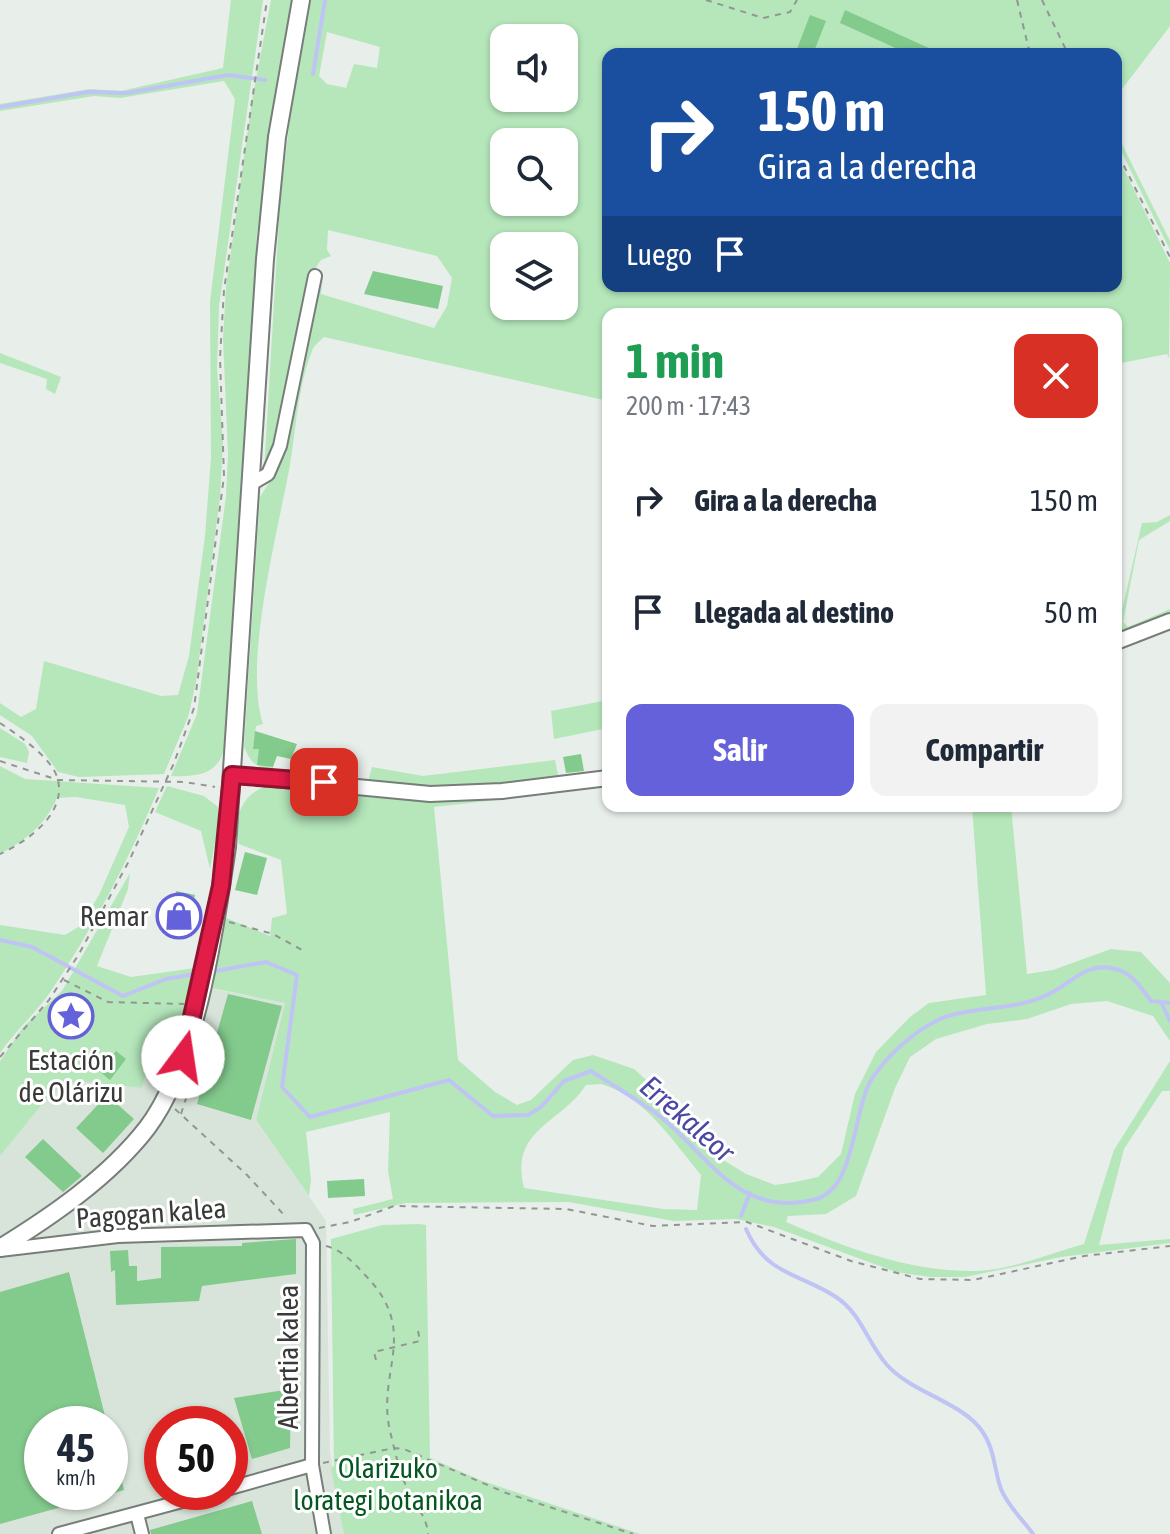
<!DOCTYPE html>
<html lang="es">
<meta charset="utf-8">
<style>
:root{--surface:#fff;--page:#f2f2f3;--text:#1f2937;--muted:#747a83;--accent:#6561da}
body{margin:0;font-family:"Asap Condensed",sans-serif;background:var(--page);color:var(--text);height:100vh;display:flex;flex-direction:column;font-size:30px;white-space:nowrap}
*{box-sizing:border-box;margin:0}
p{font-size:26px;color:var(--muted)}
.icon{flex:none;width:44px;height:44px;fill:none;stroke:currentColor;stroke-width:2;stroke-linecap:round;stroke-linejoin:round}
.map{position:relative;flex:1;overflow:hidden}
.sheet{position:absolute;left:602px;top:308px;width:520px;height:504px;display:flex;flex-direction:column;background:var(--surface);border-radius:16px;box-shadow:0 2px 6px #0004}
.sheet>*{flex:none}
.guide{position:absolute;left:602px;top:48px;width:520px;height:244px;border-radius:16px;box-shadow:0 2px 6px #0004;background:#1a4fa0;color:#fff;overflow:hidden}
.buttons{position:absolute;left:490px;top:24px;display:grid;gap:16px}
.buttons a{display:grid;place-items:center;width:88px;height:88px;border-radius:16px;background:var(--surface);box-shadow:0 2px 6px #0004;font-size:40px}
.speed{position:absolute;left:24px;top:1406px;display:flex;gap:16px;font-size:40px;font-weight:700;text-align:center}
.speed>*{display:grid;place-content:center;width:104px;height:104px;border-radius:50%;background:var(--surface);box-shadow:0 2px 6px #0004;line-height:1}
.speed small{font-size:20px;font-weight:400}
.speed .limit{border:12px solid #d22;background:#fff;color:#111}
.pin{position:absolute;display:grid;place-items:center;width:68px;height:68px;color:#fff;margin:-34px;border-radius:16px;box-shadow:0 4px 12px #0006}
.me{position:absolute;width:88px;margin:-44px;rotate:14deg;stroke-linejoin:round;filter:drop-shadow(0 0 6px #0008)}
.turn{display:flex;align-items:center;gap:28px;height:168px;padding:0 24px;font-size:36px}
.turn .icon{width:104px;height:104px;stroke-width:2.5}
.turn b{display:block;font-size:56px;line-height:68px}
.then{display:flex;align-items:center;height:76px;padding:0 24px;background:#0003;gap:16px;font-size:30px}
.round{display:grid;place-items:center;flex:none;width:84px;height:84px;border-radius:16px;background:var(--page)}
.summary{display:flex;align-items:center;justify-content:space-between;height:136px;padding:0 24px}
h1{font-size:48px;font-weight:700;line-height:60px;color:#1e9e55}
.cta{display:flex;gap:16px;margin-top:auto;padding:16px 24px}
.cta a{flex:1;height:92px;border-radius:16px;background:var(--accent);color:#fff;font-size:32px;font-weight:700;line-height:92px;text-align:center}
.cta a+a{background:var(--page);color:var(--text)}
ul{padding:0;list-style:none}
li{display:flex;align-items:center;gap:24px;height:112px;padding:0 24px}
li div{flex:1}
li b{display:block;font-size:30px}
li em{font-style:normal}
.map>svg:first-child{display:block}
.built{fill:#d8e4d9;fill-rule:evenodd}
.green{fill:#b5e7bb;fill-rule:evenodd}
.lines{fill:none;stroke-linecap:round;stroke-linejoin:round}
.stream{stroke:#bfc4f4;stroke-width:4}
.building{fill:#83ca8d}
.minor-casing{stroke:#777d78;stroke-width:16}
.tertiary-casing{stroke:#777d78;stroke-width:18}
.secondary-casing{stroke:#777d78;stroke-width:20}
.path{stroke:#929693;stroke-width:2;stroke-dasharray:6 6;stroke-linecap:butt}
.minor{stroke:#fff;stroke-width:12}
.tertiary{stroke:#fff;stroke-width:14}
.secondary{stroke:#fff;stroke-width:16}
.route-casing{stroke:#92132f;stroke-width:20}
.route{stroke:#e11d48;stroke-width:14}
.labels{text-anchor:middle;stroke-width:6;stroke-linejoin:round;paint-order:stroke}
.poi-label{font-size:28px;fill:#393b39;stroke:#fff;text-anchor:end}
.street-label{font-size:28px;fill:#393b39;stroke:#fff}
.park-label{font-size:28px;fill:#045720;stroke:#fff}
.water-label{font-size:30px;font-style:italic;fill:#4a48a2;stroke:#fff}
</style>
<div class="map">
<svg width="1170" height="1534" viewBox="0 0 1170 1534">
<rect width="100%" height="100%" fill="#e8eee9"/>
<path class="built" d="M194,985L285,1003L256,1120L326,1221L330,1452L344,1534H0V1156L53,1091L78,1081L142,1088L154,1043H178ZM42,1424H110V1492H42ZM162,1424H230V1492H162Z"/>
<path class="green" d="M231,0H263L219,306L217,369L223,441L220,497L196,683L188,717L164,774L79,777L58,772L32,736L0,715V703L21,717L36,709L44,661L161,696L178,695L189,656L205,536L211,458L210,302L235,99L224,81L120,98L94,96L0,111V104L90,89L121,91L223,68Z
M271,0H292L257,234L225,746C219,775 197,777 171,776L197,714L226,496L228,454L223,339L226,287L252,100Z
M311,0H1170V26L1116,97V54H608V286H1116V153L1170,263L1169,358L1167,354L1116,364V314H807L795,309L791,314H608V401L324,337C320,341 314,345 312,351C298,386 296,428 290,465C278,531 243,662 263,724L256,726L253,748L259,749L258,765L273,767V771C256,767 250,763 244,746L260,497L278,468L286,443L319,280L323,277L321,294L434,328L447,306L452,278L437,256L328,230L327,250L331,256L321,260L314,270L280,437L264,472L280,201L292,102ZM327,32L380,47L377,68L354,64L346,88L327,84L319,76ZM504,38H564V98H504ZM504,142H564V202H504ZM504,246H564V306H504Z
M1116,132L1170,241V250L1116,141Z
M0,353L61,377L55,394L46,389L47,379L0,363Z
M1170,515V521L1139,540L1123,622L1128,627L1170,609V614L1116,636L1142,523L1157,522Z
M608,700V728L554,739L551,711Z
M0,728L25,744L29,752L27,763L0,757Z
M555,760L559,780L454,788L368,782L372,767L423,776Z
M0,766L25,779L159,788C129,859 94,927 51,991C36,1013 16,1030 0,1053V925L65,935L80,926L99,895L129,827L125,805L76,797L57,798C45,825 26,840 0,854Z
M608,783L558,793L434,807L458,1060L495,1092L517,1105L531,1100L573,1060L593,1055L634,1069L706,1133L720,1158L746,1174L775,1185L795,1182L818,1177L841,1154L855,1094L876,1052L910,1017L929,1003L986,995L972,806H1011L1027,974L1053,970L1111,949L1141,952L1170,983V1041L1153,1016L1107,1001L1071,1004L1027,1019L987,1024L936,1039L910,1057L895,1088L856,1196L826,1214L788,1216L786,1222C847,1248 909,1272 976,1271C1012,1270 1051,1253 1084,1244L1114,1150L1170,1061V1091H1162L1124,1149L1099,1245L1170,1239V1243L1061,1257L965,1277H930L896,1272L774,1227L736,1219L674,1221L569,1202L406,1203L354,1215L353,1209L393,1199L388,1171L390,1112L306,1132L311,1180L309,1196L256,1120L285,1003L207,987L224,917L270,936L272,918L287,914L281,860L239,844C233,816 242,792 271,785L408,796ZM601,1084C644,1096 673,1141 701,1175L697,1210L663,1209L524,1188C509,1129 562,1123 586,1085Z
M167,786L204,796L218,807L219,821L210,869L201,831L155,812Z
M130,873L128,889L97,966L131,977L195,968L178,1044L154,1043L142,1088L78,1081L53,1091L0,1156V1061L23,1027L62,991Z
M419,1224L426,1225L430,1458L480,1480L640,1534H344L331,1468L334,1466L331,1239L382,1225Z"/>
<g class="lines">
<path class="stream" d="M313,74L325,0
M0,107L88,92L127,93L228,75L265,80
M0,940L32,947L123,996L166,979L201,973
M210,972L266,962L297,975L282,1087L310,1117L449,1080L493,1116L528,1115L541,1107L564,1081L591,1071C614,1086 640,1101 662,1118C710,1158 739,1217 813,1200C859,1190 851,1104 875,1074C892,1051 918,1028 945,1017C979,1005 1018,1011 1051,993C1071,983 1086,963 1111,968C1131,971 1139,985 1151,1001L1170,1003
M1161,1002L1170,1021
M741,1216L750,1193
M746,1229C766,1275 799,1273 836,1297C861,1313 868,1344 887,1365C912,1393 962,1402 982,1431C995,1449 994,1470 1001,1489C1007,1505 1023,1520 1033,1534"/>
</g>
<path class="building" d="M845,10L942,54H909L840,23Z
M810,15L826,21L813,54H795Z
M373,271L443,286L438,309L364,294Z
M255,731L297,744L291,759L277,756L273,767L257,765L259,749H253Z
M581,754L584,771L566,773L563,757Z
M245,852L267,858L257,895L235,890Z
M176,891L195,895L186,939L167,935Z
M228,994L282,1006L251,1120L197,1104Z
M116,1051L126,1059L110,1080L99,1071Z
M107,1095L134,1119L103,1153L76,1128Z
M43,1139L82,1176L63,1192L25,1157Z
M364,1179L365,1196L328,1198L327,1181Z
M296,1239V1274L202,1286L199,1301L116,1305L115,1270L111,1272L110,1251L128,1250L129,1266H137V1281L161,1278V1247L242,1246V1243Z
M69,1272L107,1424H42V1492H104L105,1495L0,1524V1292Z
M291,1389L290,1448L252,1459L234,1398Z
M110,1449H114L124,1490L110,1494Z
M252,1501L262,1534H151L150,1530Z"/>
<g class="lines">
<g class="minor-casing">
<path id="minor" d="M251,484L268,474L280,446L315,276
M0,1250L118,1236L306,1230L313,1243L312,1465L324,1534
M230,1488L312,1465
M137,1514L142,1534
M59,1534L216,1492"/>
</g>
<g class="tertiary-casing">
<path id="tertiary" d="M1116,642L1170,621
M232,775L430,794L502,791L608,778"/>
</g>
<g class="secondary-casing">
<path id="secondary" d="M0,1248C52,1216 109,1177 147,1128C197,1062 215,928 227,847L265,259L277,137L301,0"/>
</g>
<path class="path" d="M706,0L763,18L790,12L797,0
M1017,0L1030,54
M1042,0L1068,54
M1116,151L1120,159
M1116,157L1121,160L1170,257
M0,723C18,735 53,758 58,780C66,815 26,842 0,854
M0,761L58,780L185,782L215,787
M229,922L273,934L302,950
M64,980L108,1002L184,1004
M0,1057L49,1000L79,954L130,859L174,763L194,708L224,476L220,358L224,290L267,0
M175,1109L247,1175L285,1216
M181,1114L195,1070
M319,1228L350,1222L394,1206L566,1209L653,1226L747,1222L851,1261L920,1279L973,1280L1084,1256L1170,1246
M326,1246C342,1250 354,1263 365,1275C421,1332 376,1371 390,1431C395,1451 399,1472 408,1490C415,1505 427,1517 428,1534
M376,1360L374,1352L420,1341L418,1331
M323,1463L394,1448L404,1449L506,1493L633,1534"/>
<use href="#minor" class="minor"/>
<use href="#tertiary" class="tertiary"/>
<use href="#secondary" class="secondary"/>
</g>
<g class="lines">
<g class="route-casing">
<path id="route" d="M183,1057L221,886L232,775L324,782"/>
</g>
<use href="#route" class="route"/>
</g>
<defs>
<g id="shop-ring" transform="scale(2.3)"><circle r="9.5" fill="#fff" stroke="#6561da" stroke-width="1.5"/><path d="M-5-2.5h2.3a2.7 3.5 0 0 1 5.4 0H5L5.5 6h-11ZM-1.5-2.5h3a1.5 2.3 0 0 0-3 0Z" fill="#6561da"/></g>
<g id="sight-ring" transform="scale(2.3)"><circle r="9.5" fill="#fff" stroke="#6561da" stroke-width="1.5"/><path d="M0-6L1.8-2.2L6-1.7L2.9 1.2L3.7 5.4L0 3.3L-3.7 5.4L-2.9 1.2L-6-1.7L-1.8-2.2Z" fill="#6561da"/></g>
</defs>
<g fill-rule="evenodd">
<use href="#shop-ring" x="179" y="916"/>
<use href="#sight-ring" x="71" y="1016"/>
</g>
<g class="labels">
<g class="poi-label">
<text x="148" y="926">Remar</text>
<text x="71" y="1070" text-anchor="middle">Estación<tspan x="71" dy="32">de Olárizu</tspan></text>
</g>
<g class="street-label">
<text transform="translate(151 1213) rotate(-4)" y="10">Pagogan kalea</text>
<text transform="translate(288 1357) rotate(-90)" y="10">Albertia kalea</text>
</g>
<g class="park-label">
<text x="388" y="1478">Olarizuko<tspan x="388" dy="32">lorategi botanikoa</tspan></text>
</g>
<g class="water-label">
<text transform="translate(687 1119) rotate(41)" y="10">Errekaleor</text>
</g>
</g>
</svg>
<div class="buttons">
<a><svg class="icon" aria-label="sound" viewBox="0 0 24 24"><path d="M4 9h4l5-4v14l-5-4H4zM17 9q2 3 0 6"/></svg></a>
<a><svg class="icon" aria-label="search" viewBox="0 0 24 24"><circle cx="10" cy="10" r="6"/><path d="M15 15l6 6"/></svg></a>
<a><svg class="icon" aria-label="layers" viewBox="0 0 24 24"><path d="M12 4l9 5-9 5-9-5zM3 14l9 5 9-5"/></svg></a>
</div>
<div class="speed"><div>45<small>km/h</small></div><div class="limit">50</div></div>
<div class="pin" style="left:324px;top:782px;background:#d93025"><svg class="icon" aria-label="arrive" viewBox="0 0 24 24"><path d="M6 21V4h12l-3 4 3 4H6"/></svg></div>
<svg class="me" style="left:183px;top:1057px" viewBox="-20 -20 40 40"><circle r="19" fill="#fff"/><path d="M0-13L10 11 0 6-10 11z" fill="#e11d48"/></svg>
<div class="guide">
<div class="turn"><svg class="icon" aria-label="right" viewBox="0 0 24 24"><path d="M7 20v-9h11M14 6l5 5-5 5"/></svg><div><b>150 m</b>Gira a la derecha</div></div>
<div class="then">Luego<svg class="icon" aria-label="arrive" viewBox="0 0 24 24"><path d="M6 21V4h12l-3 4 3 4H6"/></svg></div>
</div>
<section class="sheet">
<div class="summary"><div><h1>1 min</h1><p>200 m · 17:43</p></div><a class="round" style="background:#d93025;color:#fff"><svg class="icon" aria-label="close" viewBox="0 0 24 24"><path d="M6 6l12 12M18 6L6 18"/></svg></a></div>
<ul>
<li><svg class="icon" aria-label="right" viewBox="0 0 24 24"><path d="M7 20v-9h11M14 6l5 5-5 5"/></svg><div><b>Gira a la derecha</b></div><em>150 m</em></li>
<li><svg class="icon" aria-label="arrive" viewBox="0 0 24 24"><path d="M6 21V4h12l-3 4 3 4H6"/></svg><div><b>Llegada al destino</b></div><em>50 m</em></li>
</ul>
<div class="cta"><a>Salir</a><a>Compartir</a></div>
</section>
</div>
